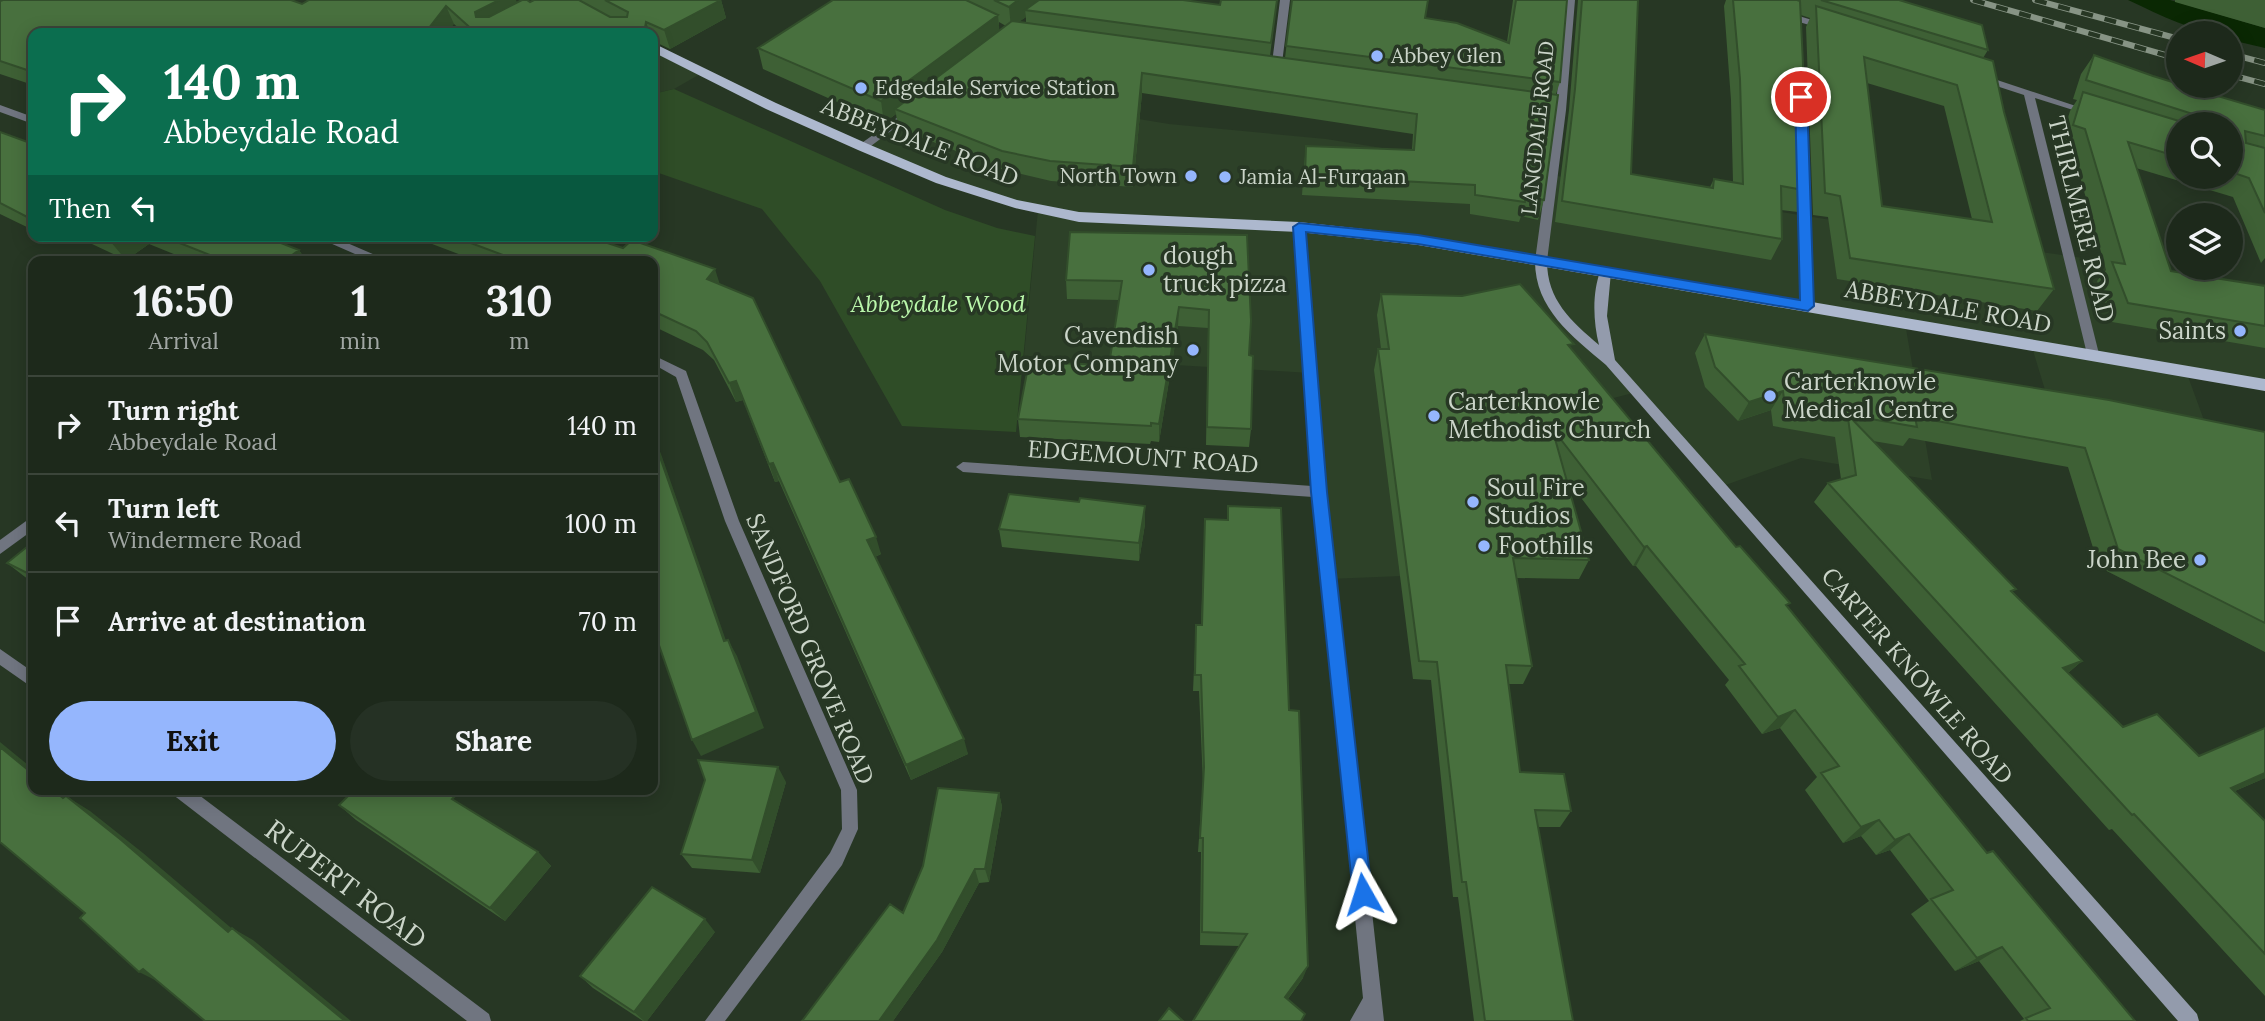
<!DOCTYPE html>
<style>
:root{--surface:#1d291b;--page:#253124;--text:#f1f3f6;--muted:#a0a6a3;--line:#3b453a;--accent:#95b6fd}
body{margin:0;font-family:Lora,serif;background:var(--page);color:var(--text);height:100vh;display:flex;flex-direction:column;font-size:26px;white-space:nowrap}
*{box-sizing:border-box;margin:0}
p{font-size:23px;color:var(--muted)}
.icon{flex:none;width:38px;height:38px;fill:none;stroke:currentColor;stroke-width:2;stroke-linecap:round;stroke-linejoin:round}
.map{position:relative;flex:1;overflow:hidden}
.side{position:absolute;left:28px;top:256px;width:630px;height:539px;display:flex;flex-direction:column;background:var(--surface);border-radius:14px;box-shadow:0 4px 18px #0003,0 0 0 2px var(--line)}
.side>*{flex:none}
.top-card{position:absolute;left:28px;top:28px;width:630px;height:214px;border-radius:14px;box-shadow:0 4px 18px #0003,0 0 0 2px var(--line);background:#0b6e4f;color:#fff;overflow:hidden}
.needle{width:46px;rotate:272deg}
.buttons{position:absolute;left:2166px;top:21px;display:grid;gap:14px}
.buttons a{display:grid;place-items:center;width:77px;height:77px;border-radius:50%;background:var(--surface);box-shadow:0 4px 18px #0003,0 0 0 2px var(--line);font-size:35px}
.pin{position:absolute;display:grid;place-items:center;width:60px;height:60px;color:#fff;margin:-30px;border:4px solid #fff;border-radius:50%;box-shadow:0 2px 7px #0007}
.me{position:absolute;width:77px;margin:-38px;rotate:354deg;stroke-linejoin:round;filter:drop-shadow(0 0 5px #0008)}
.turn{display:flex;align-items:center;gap:24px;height:147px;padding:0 21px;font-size:32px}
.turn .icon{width:91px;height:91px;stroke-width:2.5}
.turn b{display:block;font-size:49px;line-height:60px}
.then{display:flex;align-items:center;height:66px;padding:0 21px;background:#0003;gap:14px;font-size:26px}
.eta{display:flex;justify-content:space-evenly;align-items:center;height:119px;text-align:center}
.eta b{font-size:42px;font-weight:800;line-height:49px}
.action{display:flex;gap:14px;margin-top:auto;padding:14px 21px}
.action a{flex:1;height:80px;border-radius:42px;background:var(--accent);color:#111;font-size:28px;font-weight:800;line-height:80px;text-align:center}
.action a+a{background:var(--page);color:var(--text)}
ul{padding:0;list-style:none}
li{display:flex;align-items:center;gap:21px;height:98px;padding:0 21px;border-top:2px solid var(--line)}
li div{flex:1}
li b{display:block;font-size:26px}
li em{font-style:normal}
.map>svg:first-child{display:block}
.built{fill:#2d4128}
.green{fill:#2f4d27}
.water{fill:#0a2803}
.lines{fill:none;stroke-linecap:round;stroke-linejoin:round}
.street{fill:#707580;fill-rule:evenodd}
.secondary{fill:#939bac;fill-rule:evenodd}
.primary{fill:#adb8ce;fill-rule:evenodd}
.rail-casing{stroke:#879485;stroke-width:6}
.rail{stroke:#273724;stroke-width:4.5;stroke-dasharray:12;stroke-linecap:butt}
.wall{fill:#3e6035;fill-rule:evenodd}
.shaded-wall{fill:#324e2b}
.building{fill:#48703e;stroke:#324e2b;stroke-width:2;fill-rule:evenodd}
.route{fill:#1a73e8;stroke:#114b97;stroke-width:2}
.poi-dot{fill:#95b6fd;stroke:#273724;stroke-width:2.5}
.labels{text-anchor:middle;stroke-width:7;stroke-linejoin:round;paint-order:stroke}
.far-poi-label{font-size:21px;fill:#cbd5c9;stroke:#273724;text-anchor:start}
.far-street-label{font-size:21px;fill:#cbd5c9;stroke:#273724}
.street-label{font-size:24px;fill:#cbd5c9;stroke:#273724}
.poi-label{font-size:24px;fill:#cbd5c9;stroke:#273724;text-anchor:start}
.park-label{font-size:24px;font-style:italic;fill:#baf7ab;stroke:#273724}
.near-street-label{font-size:28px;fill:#cbd5c9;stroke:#273724}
</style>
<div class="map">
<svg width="2265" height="1021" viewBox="0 0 2265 1021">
<rect width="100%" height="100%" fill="#273724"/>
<path class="built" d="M653,47L702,73L674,89L653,94Z
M958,75L1060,106L1169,124L1326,139L1950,239L2265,284V385L2186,371L2265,587V652L2099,567L2031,344L1905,323L1932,480L1801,458L1720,487L1633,393L1512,424L1562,516L1579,579L1402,576L1328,579L1310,373L1024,356L1038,210L1015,204L863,147Z"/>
<path class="green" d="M674,89L945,210L997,228L1035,236L1016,432L902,426L820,281L762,209L653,171V94Z"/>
<path class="water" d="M2128,0H2170L2265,28V48L2231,40V33C2192,33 2163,16 2128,0Z"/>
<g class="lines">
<path class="street" d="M1280,0H1290L1281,71L1276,74L1271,71Z
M1565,0H1575L1566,110L1547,261L1541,265L1535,261L1555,112L1538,110L1533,107L1538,104L1556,106Z
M1782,11L1829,25L1831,27L1826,30L1779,16V12Z
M1982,75L2094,112L2089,115L2035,98L2099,354L2097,357L2093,358L2087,354L2024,95L1978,80L1977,78Z
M0,105L33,117V124L0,112Z
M912,107L917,110L916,112L867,149H859V145Z
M1804,177L1810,180L1814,306L1808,310L1802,306L1798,180Z
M1299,223L1305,227L1326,492L1384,1021H1350L1363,998L1313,497L963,472L956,467L963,462L1312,486L1293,227Z
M314,236H331L389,261H371Z
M653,355L686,371L687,374L739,521L857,790L858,829L842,865L725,1021H705L830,853L842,829L841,790L725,521L676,377L653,364Z
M33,516V530L0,554V540Z
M0,649L33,672V688L0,665Z
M170,789H191L489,1014L491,1021H467L172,794Z"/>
<path class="secondary" d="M1541,257L1547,261C1547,300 1571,321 1599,345C1593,321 1592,292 1601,269H1609L1611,272L1607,316L1615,360L2197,1014L2199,1021H2178L1606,365C1572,336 1535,309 1535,261Z"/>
<path class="primary" d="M653,43L776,103L868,144L946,177L1017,200L1079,212L1299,222L1418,235L2265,379V391L1418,245L1299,232L1079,222L1015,208L936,183L858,150L766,109L653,52Z"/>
<g class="rail-casing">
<path id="rail" d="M1973,0L2179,59
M2035,0L2179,39
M2231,54L2265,63
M2231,75L2265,84"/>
</g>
<use href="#rail" class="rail"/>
</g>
<path class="wall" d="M0,0L302,4L517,3L579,0H721L726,18L670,49L653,41V33H464L454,24L33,33V85L0,74Z
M833,0H1183L1220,5L1277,0L1270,56L1285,58L1292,0L1425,18L1507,42L1513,0H1567L1560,82L1556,94L1544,200L1538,220L1521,216L1519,222L1470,214V204L1302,195L1304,166L1306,146L1412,150L1413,134L1142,93L1133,187L1051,181L1004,170L898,128L896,114L884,123L763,69L758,48ZM1026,17V23L1018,22ZM999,22L1006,26L999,31Z
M1578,0H1638L1631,174L1710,187L1714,179L1733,182L1731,100L1724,6L1726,0H1899L1988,50L1983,58L2004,112L2054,289L2037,311L1837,279L1828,217L1813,215L1806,27L1810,18L1801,15L1809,191L1798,212L1781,210L1782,239L1771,260L1555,222L1569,110ZM1867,83L1944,106L1972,219L1882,206Z
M2175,0H2265V28L2175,2Z
M2094,55L2153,76L2265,110V258L2261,263L2233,197L2136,168L2171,271L2265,286V348L2112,322L2097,281L2106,270L2072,148L2060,144L2070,111L2077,100L2073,99L2081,74ZM2179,124H2231V177H2179Z
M0,132L33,144V230L0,214Z
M1247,235L1251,429L1249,447L1206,445L1208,328L1178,326L1159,442L1151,441L1150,444L1020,437L1018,419L1109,365L1119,300L1067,299L1066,280Z
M75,236H263L299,250L306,261H191L149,244L126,260Z
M411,236H586L720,284L840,482L881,554L875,557L968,754L911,780L779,481L775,482L743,400L736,402L714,360L703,350L653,326V261H477Z
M1381,294L1572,350L1736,547L1788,607L1987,853L2135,1021H2020L2024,1019L1979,961L1955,971L1911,914L1929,901L1890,850L1876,855L1861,836L1843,843L1805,790L1817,777L1780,728L1762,734L1725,685L1729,680L1636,566H1633L1566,478L1589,560L1579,579L1517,578L1532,666L1523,684H1509L1520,772L1571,811L1560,827H1538L1573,1021H1474L1458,897H1453L1431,680L1413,679L1374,370L1378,349H1381L1377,315Z
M1705,334L2265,432V652L2099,567L2068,467L1909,438L1903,446L1873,441L2013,592L2082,661L2068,673L2123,727L2199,756L2265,728V778L2235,791L2265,821V996L2112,829L2109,830L1814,502L1828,483L1841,479L1835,437L1773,426L1771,410L1738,421L1705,387L1695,353Z
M1079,502L1145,506V524L1139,561L1002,547L999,529Z
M1228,506L1289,710L1303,978L1288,999L1305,1014L1302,1021H1193L1239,946L1200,945L1201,852H1198L1203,782L1199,691H1193L1196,625H1201L1205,519H1227Z
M33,542V583L29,580L7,563Z
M786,782L760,873L692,868L681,854Z
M999,793L1002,807L989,882L979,883L942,952L893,1021H802L903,913Z
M339,805L464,807L538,852L551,866L505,921L356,820Z
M715,932L647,1021H643L593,988L580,976Z"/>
<path class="shaded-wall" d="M499,0H516L521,11L483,33L475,12Z
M721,0L726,18L670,49L664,30Z
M1018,0H1048L1025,10L1026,17L1011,28L1009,7Z
M446,6L454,24L448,33H425Z
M998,15L1000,36L895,109L896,114L884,123L881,101Z
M646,22L650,33H644Z
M653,47L656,56L653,58Z
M1142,73V93L1133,187V167Z
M116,236H142L149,244L126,260L110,241Z
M299,250L306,261H284Z
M715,269L721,288L707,279Z
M1179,307L1178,326L1159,442V424Z
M736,381L743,400L736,402L729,383Z
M1783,391L1771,410L1738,421L1749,402Z
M653,436L661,454L732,658L724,641Z
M773,463L779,481L775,482L769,464Z
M1145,506V524L1139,561V543Z
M876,537L881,554L872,558L867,540Z
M1647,546L1636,566H1633L1644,547Z
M728,640L737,656L764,728L701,756L692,740Z
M2082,661L2062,678L2063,668Z
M1795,710L1780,728L1762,734L1778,717Z
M964,739L968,754L911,780L906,765Z
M0,742L33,769V774L0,747Z
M778,767L786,782L760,873L752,860Z
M2265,773V778L2207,803L2231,788Z
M52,789H58L87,813L63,798Z
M999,793L1002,807L989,882L985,869Z
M66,796L90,811L143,853L250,944L228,932Z
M1879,820L1861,836L1843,843L1861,827Z
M1909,834L1890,850L1876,855L1895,840Z
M538,852L551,866L505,921L490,908Z
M975,869L979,883L942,952L893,1021H879Z
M705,919L715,932L647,1021H644L634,1012Z
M232,928L253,940L351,1021H345Z
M2002,947L1979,961L1955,971L1977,958Z
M1308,966L1303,978L1281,1008L1285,997Z
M143,969L163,984L139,972Z"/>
<path class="building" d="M3,0H291L302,4L309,0H499L475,12L476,17H489L522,0H527L530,2L534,0H579L610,17H627L628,12L605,0H721L664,30L646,22L644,33H476L446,6L425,33H33V72L0,61V1Z
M833,0H966L998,15L881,101L758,48Z
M994,0H1018L1009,7Z
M1039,0H1183L1220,5L1221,0H1277L1271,43L1025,10Z
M1292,0H1428L1425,18L1457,23L1509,43L1516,0H1567L1560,82L1286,46Z
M1582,0H1638L1631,174L1713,188L1714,179L1743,184L1740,79L1733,0H1797L1800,1L1809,191L1781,186L1782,239L1562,201L1575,89Z
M1821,0H1899L1982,25L1988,50Z
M1816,6L1993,61L2004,112L2054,289L1850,258L1840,196L1825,193ZM1864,57L1957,85L1992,222L1882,206Z
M1012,21L1558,95L1544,200L1525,196V202L1475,195V185L1305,176L1306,146L1414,150L1417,114L1142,73L1133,167L1050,161L1002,151L895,109Z
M2094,55L2153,76L2179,84V86H2184L2265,110V136L2245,131L2246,143L2265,148V213L2249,178L2231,172V124H2195L2197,123L2196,115L2086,80Z
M2083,92L2189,124H2179V157L2128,142L2171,271L2265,286V326L2128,303L2112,262L2125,264L2085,129L2073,125Z
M0,132L33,144V220L0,203Z
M1070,232L1247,235L1251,321L1249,355L1253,356L1251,429L1207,427L1209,310L1179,307L1159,424L1151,423V426L1018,419L1029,362L1109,365L1122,281L1066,280Z
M100,236H116L110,241Z
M162,236H263L299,250L284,261H225Z
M452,236H586L623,248L632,240L715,269L707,279L753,298L840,482L849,479L876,537L867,540L964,739L906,765L773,463L769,464L736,381L729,383L707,342L696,331L653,311V261H519Z
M1520,284L1574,344L1568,345L1736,547L1740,546L1790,603L1786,605L1987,853L1993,851L2135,1021H2028L2026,1018L2050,1008L2002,947L1977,958L1931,899L1953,890L1909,834L1895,840L1879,820L1861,827L1821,773L1839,766L1795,710L1778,717L1739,666L1745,664L1647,546L1644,547L1552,428L1589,560L1513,558L1532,666L1506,665L1520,772L1564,774L1571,811L1535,810L1573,1021H1485L1466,882H1462L1437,662L1419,661L1378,349H1389L1381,294L1462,296Z
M1705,334L2109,400L2265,432V623L2118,549L2085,448L1915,417L1917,427L1848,415L2016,589L2011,591L2082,661L2063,668L2123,727L2157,714L2199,756L2265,728V773L2231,788L2265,821V954L2134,814L2132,815L1828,483L1856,475L1848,418L1785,407L1783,391L1749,402L1715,367Z
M653,437L724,641L728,640L756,712L692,740L653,628Z
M1009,494L1079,502L1080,498L1145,506L1139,543L999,529Z
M1228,506L1281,508L1289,710L1299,711L1308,966L1285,997L1305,1014L1301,1021H1193L1247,934L1202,932L1203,838H1200L1204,767L1201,675H1195L1196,625H1202L1205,519L1228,520Z
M33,542V576L7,563Z
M0,747L33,774V789H52L63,798L66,796L120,839L228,932L232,928L345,1021H205L143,969L139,972L80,918L85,913L0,842Z
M698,760L778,767L752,860L681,854L705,780Z
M938,788L999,793L985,869H975L937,940L879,1021H802L890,904L903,913L923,866Z
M355,789H443L454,797L452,799L538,852L490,908L339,805Z
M652,887L705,919L634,1012L580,976Z
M1169,1008L1183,1021H1159Z"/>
<path class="route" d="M1801,93L1807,97L1814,306L1808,311L1418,244L1306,232L1327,492L1372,894L1370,901L1363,903L1356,901L1353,894L1311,492L1293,227L1299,223L1418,235L1800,300L1795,97Z"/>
<g class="poi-dot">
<circle cx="1377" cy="56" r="7"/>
<circle cx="861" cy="88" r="7"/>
<circle cx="1191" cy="176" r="7"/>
<circle cx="1225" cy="177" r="7"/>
<circle cx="1149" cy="270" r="7"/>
<circle cx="2240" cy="331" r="7"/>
<circle cx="1193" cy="350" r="7"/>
<circle cx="1770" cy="396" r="7"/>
<circle cx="1434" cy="416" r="7"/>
<circle cx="1473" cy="502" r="7"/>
<circle cx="1484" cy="546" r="7"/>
<circle cx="2200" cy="560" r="7"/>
</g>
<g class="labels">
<g class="far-poi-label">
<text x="1391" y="63">Abbey Glen</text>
<text x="875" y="95">Edgedale Service Station</text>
<text x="1177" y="183" text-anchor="end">North Town</text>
<text x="1239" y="184">Jamia Al-Furqaan</text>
</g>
<g class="far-street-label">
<text transform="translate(1538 128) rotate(-84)" y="7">LANGDALE ROAD</text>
</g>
<g class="street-label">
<text transform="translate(920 142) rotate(21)" y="8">ABBEYDALE ROAD</text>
<text transform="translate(2081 219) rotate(76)" y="8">THIRLMERE ROAD</text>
<text transform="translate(1948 307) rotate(10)" y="8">ABBEYDALE ROAD</text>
<text transform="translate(1143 457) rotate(4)" y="8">EDGEMOUNT ROAD</text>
<text transform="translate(810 649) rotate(67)" y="8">SANDFORD GROVE ROAD</text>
<text transform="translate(1917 676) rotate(49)" y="8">CARTER KNOWLE ROAD</text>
</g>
<g class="poi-label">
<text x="1163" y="264">dough<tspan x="1163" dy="28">truck pizza</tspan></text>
<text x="2226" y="339" text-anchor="end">Saints</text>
<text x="1179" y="344" text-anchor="end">Cavendish<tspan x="1179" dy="28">Motor Company</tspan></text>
<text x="1784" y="390">Carterknowle<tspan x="1784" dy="28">Medical Centre</tspan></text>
<text x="1448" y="410">Carterknowle<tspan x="1448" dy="28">Methodist Church</tspan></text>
<text x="1487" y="496">Soul Fire<tspan x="1487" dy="28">Studios</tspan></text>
<text x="1498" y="554">Foothills</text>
<text x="2186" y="568" text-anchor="end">John Bee</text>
</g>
<g class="park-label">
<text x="938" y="312">Abbeydale Wood</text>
</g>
<g class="near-street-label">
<text transform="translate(346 884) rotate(37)" y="10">RUPERT ROAD</text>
</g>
</g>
</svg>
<div class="buttons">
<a><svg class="needle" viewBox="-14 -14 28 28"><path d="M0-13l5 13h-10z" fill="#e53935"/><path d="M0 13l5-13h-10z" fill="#a0a6a3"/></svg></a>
<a><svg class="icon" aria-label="search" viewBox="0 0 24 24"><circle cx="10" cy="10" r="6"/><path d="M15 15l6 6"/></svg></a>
<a><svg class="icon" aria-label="layers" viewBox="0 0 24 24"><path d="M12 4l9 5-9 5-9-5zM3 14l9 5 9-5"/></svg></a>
</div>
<div class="pin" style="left:1801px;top:97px;background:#d93025"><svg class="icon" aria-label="arrive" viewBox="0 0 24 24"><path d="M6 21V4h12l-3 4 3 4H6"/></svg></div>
<svg class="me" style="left:1363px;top:894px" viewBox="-20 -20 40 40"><path d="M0-17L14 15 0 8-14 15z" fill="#1a73e8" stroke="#fff" stroke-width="4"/></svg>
<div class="top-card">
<div class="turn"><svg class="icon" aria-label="right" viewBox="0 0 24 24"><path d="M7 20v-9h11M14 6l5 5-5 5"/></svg><div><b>140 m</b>Abbeydale Road</div></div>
<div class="then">Then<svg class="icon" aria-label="left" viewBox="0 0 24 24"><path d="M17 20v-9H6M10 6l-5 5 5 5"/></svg></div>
</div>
<section class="side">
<div class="eta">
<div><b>16:50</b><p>Arrival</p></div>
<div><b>1</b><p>min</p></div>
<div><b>310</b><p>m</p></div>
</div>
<ul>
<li><svg class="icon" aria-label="right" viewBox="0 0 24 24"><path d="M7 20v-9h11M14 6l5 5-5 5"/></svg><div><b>Turn right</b><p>Abbeydale Road</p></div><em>140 m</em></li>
<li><svg class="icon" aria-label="left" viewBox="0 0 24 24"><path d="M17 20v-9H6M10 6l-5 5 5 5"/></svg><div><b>Turn left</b><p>Windermere Road</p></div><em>100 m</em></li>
<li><svg class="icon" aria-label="arrive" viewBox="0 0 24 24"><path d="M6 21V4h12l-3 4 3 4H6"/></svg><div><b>Arrive at destination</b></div><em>70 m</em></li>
</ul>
<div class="action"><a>Exit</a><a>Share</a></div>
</section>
</div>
